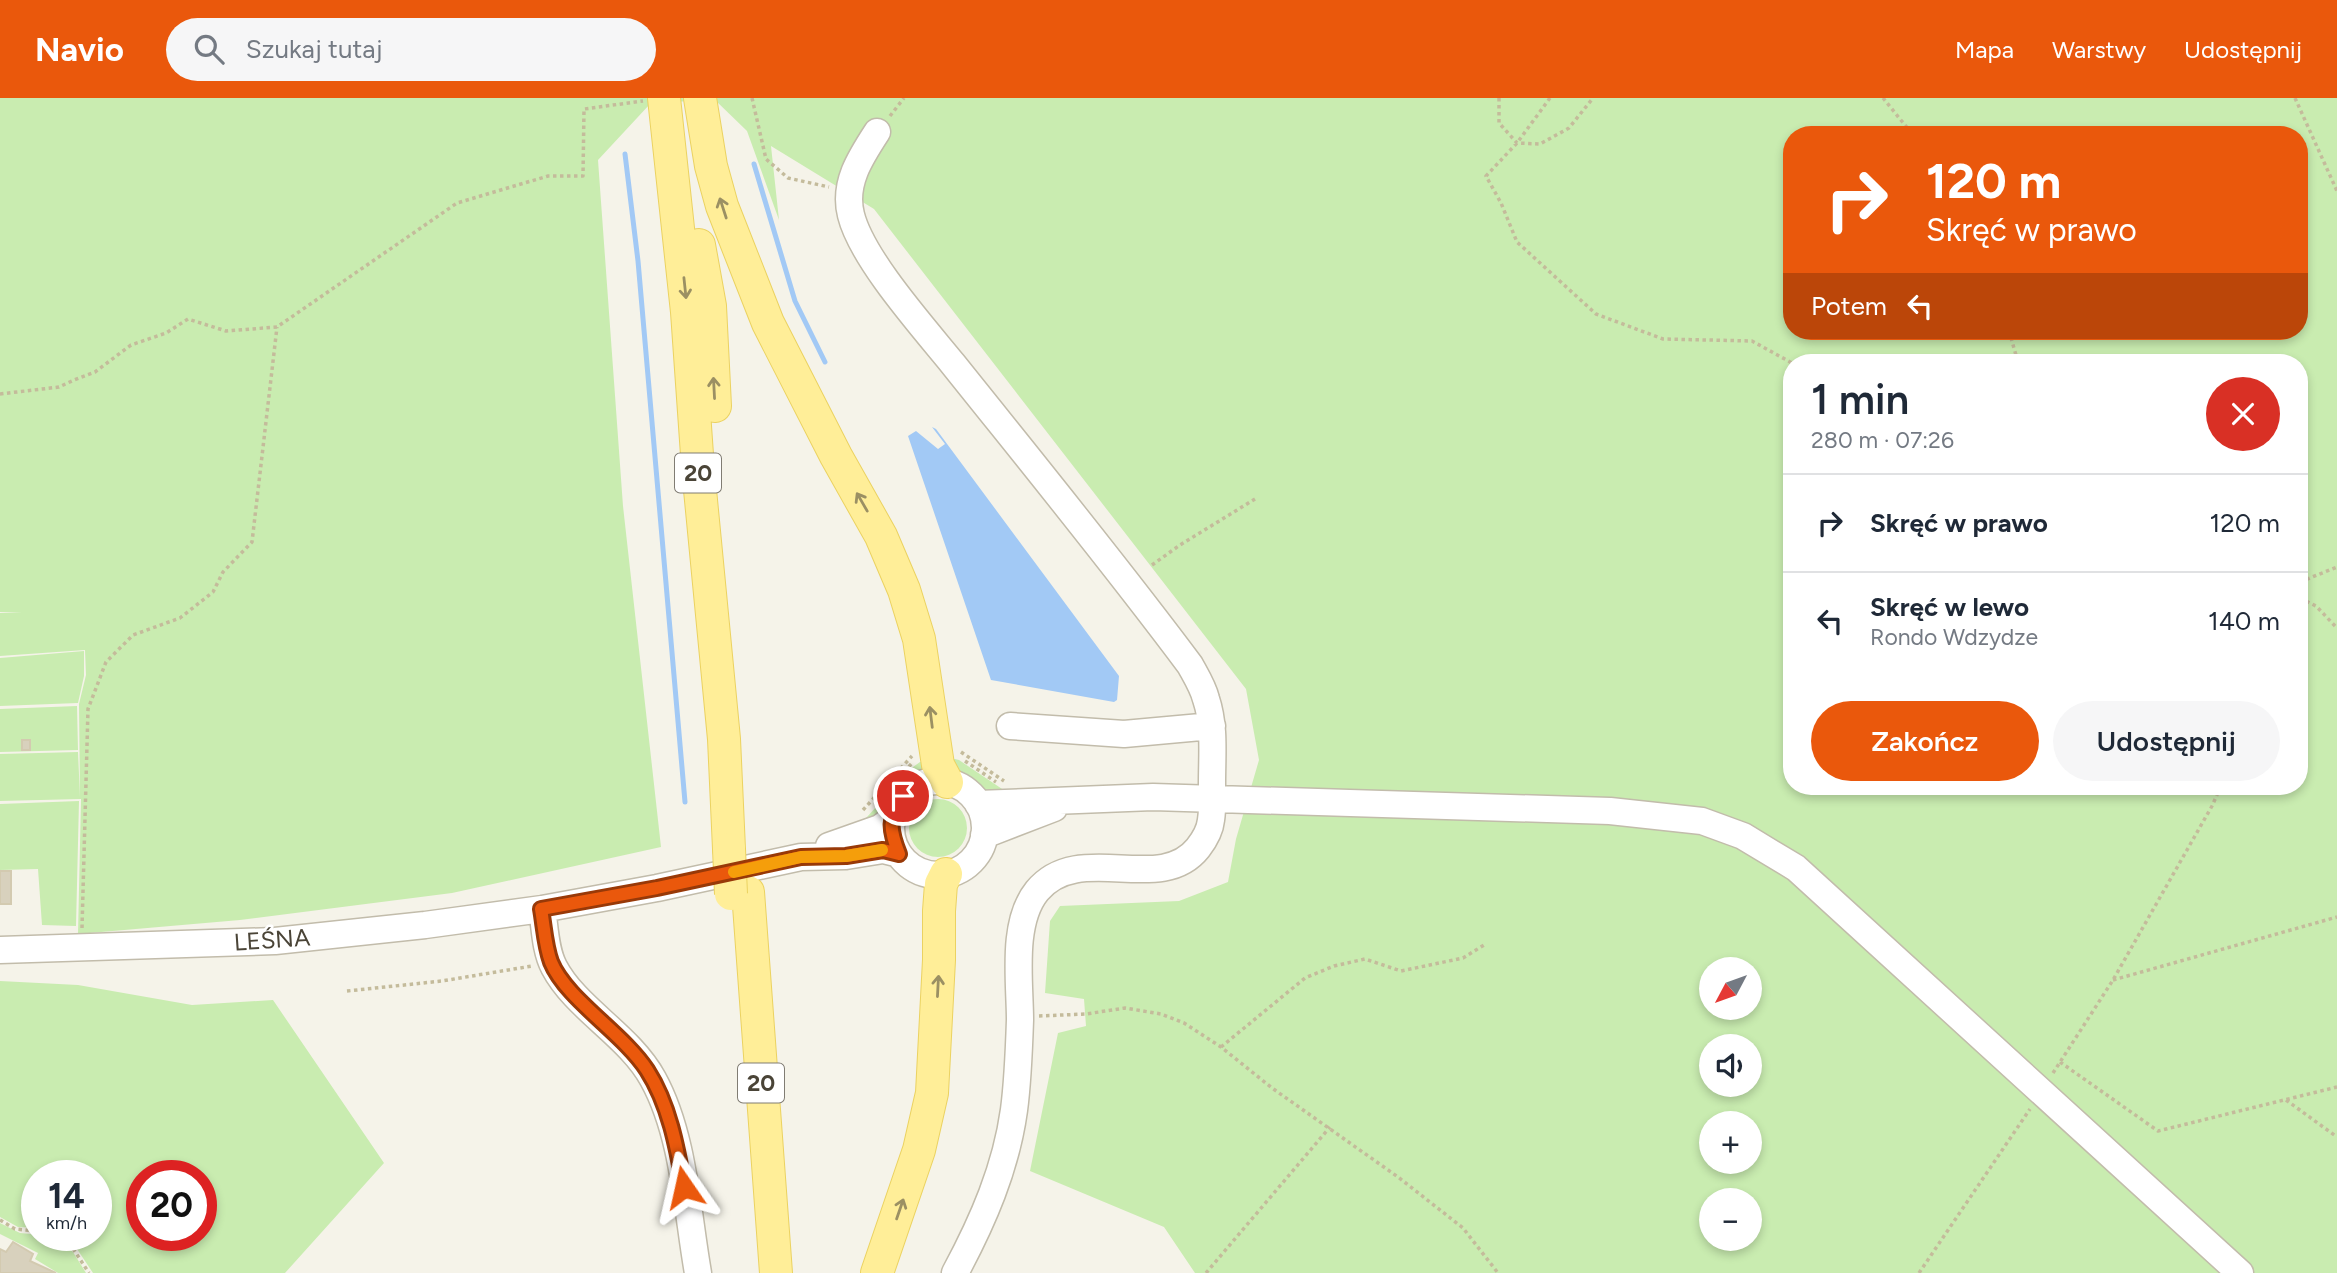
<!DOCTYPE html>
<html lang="pl">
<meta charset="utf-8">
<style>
:root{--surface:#fff;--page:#f6f6f7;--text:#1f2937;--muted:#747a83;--line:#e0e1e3;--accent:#ea580c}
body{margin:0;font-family:Figtree,sans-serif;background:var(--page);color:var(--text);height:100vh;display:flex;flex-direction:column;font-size:26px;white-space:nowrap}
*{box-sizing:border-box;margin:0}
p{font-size:23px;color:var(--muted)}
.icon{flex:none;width:38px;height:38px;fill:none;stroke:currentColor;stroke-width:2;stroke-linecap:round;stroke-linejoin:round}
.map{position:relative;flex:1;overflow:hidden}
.side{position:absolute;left:1783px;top:256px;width:525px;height:441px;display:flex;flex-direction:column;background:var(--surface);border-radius:28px;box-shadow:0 4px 10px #0003}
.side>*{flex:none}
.hud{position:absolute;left:1783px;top:28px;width:525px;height:214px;border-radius:28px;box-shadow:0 4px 10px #0003;background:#ea580c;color:#fff;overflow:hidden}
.needle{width:46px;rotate:229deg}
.controls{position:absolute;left:1699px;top:859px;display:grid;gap:14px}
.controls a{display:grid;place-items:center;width:63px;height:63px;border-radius:50%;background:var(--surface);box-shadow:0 4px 10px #0003;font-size:35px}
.speed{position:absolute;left:21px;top:1062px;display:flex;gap:14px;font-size:35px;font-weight:700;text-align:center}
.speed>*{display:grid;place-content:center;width:91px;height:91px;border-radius:50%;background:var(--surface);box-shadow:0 4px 10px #0003;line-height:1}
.speed small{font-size:18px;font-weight:400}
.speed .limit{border:10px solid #d22;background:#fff;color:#111}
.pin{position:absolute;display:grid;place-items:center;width:60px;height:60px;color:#fff;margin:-30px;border:4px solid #fff;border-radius:50%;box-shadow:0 2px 7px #0007}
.me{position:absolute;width:77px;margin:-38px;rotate:349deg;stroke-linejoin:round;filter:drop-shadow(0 0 5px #0008)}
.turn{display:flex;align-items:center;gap:24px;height:147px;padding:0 28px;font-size:32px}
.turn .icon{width:91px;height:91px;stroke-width:2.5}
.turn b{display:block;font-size:49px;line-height:60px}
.then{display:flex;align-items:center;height:66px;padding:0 28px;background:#0003;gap:14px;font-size:26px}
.round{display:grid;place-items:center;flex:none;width:74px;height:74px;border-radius:37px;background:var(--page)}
.summary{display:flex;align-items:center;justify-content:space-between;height:119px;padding:0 28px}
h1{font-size:42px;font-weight:600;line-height:52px}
.primary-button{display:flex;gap:14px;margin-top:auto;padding:14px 28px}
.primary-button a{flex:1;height:80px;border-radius:42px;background:var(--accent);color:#fff;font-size:28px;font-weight:600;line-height:80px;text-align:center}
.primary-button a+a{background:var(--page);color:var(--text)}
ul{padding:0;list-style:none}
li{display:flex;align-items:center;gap:21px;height:98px;padding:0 28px;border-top:2px solid var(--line)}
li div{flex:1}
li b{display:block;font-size:26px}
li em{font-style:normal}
header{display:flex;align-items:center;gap:42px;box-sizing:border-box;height:98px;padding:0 35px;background:var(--accent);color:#fff}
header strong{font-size:33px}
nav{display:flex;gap:38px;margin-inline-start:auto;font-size:24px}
.search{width:490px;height:63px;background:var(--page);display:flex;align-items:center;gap:18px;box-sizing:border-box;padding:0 24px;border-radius:38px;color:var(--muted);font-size:26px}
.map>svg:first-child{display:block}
.green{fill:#c9ecb0;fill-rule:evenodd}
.water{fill:#a2c9f5}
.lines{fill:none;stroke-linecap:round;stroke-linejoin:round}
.stream{stroke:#a2c9f5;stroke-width:5}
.building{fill:#d8d1bd;stroke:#d3cab0;stroke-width:2}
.minor-casing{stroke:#c2bcab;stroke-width:29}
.major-casing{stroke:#ebd261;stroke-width:34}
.path{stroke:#c4bb9b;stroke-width:3.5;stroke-dasharray:3.5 3.5;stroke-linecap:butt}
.minor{stroke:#fff;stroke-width:26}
.major{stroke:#ffee98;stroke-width:32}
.major-bridge-casing{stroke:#ebd261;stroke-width:34;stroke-linecap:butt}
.major-bridge{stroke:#ffee98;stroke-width:32}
.oneway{stroke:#9b9063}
.route-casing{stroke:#983908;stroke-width:18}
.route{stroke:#ea580c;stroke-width:12}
.slow{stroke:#f59e0b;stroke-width:12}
.labels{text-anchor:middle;stroke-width:5;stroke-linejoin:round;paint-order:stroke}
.shield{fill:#fff;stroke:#807c73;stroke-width:2}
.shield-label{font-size:23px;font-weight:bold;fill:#4a4437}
.street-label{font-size:24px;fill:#4a4437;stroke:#fff}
</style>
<header>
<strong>Navio</strong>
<div class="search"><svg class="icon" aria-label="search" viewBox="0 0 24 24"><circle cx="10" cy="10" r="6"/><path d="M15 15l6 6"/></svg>Szukaj tutaj</div>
<nav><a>Mapa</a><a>Warstwy</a><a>Udostępnij</a></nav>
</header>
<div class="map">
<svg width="2337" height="1175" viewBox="0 0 2337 1175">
<rect width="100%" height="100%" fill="#f5f3e9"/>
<path class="green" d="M0,0H2337V1175H1195L1164,1129L1030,1073L1058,935L1086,928L1084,901L1045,895L1050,823L1060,808L1179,803L1228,784L1236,741L1259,662L1246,591L874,111L771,48L779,122L747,33L714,1L650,6L598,62L623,408L661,749L452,795L240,822L78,836L81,701L0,703V656L78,654L80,699L79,606L86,577L85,552L0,558V515L22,514H0ZM1792,37H2300V233H1792ZM1792,264H2300V688H1792ZM1712,872H1750V910H1712ZM1712,948H1750V987H1712ZM1712,1026H1750V1064H1712ZM1712,1102H1750V1141H1712Z
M84,553V578L78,605L0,608V560Z
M77,608L78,652L0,654V611Z
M955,661L959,662L1014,699L978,694L954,676L945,662Z
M927,663V677C905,683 898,696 885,714C879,722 864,727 855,732L913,669L920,664Z
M909 730a29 29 0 1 1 58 0a29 29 0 1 1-58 0Z
M79,703L76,828L42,827L38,771L0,772V706Z
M0,883L78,887L192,907L273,902L384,1065L285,1175H93L75,1148L64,1138H96V1078H37V1130L18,1129L0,1119ZM142,1078H201V1138H142Z
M0,1125L20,1135L52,1138L59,1141L73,1154L86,1175H58L35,1161L38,1155L0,1136Z"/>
<path class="water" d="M932,329L936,331L1119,578L1117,602L1114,604L991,582L908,338L916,333L938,351L945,346Z"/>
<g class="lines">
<path class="stream" d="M625,56L638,163L685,704
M754,66L795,203L825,264"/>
</g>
<path class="building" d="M22,642H30V652H22Z
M0,773H11V806H0Z
M13,1144L33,1156L30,1163L56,1175H0V1151L6,1154Z"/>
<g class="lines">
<g class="minor-casing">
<path id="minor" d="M877,34C860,60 843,86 851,117C862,161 923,229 953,266C1033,366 1114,465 1190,567C1196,578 1203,589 1206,601C1215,628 1212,656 1212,685C1212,697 1213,709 1211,722C1210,732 1205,741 1198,750C1160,798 1079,742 1037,793C1011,825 1020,884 1020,922C1019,952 1018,982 1014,1012C1006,1070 983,1123 955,1175
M1010,628L1124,636L1212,628
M891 730a47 47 0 1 1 94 0a47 47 0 1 1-94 0Z
M978,706L1153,699L1610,713L1702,723L1743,738L1796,770L2240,1175
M984,737L1054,710
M829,748L880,730L891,722
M542,811C545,829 545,852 554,869C576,911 629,937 653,981C684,1037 687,1113 698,1175
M0,852L275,843L425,827L542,811L657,790L801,759L846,758L883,752L899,756"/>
</g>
<g class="major-casing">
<path id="major" d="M664,0L687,214L698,371L724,641L729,751
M700,0L711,68L722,108L768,225L836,358L881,438L904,492L919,541L938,667L947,684
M699,147L710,208L715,308
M748,794L776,1175
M877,1175L919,1052L932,995L939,862V813L941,786L946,776"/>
</g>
<path class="path" d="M752,0L766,61L788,80L829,89
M1499,0V25L1517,45L1540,46L1569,30L1593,0
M1550,0L1517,45L1486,78L1501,105L1517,144L1596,216L1663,241L1752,243L1792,265
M1883,0L1913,37
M2295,0L2337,93
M890,18L904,0
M2009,233L2018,264
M0,296L59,289L74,282L95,274L131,247L166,235L188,221L226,233L277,229L457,105L548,78H583L584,11L643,3
M1152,467L1180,447L1255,401
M2300,484L2337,469
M2300,500L2316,508L2337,530
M961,654L1004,683
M965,663L996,684
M876,705L913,664
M863,712L912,658
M82,830L88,611L106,564L133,537L180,520L213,494L223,474L252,444L277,229
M2113,882L2337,819
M347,893L442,883L532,868
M1039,918L1086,916L1125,910L1161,916L1184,925L1221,949L1272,990L1398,1079L1463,1130L1498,1175
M1221,949L1305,880L1334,868L1365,861L1401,873L1463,860L1484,847
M2060,964L2158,1033L2337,989
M2053,975L2113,882L2212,708L2221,688
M2286,1002L2337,1039
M0,1122L15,1131L37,1133
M57,1138L70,1146L89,1175
M1206,1175L1330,1029
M1919,1175L2030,1011"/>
<use href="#minor" class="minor"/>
<use href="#major" class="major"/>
<g class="major-bridge-casing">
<path id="major-bridge" d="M729,751L731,796"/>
</g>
<use href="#major-bridge" class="major-bridge"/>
</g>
<defs><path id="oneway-shaft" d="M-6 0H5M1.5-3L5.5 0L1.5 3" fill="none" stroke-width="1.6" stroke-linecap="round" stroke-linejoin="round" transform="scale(1.75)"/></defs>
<g class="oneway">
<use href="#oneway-shaft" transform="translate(723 110) rotate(-108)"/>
<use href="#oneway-shaft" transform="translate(685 190) rotate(84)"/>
<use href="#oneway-shaft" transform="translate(714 290) rotate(-93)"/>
<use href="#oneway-shaft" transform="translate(862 404) rotate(-120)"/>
<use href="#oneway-shaft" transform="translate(931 619) rotate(-97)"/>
<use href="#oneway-shaft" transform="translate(938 888) rotate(-87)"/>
<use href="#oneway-shaft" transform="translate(900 1111) rotate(-71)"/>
</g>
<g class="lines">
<g class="route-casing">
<path id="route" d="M684,1089C677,1049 669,1006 647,972C623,935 566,901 551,864C545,848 544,828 541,811L657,790L801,759L846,758L883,752L899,756C889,731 888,720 903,698"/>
</g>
<use href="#route" class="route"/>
<path class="slow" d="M734,774L801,759L846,758L882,752"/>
</g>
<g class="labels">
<g class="shield">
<rect x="675" y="355.5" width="46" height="39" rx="5"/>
<rect x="738" y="965.5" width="46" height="39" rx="5"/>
</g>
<g class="shield-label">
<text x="698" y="383">20</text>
<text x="761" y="993">20</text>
</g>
<g class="street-label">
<text transform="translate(272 842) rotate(-4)" y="8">LEŚNA</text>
</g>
</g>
</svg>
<div class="controls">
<a><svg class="needle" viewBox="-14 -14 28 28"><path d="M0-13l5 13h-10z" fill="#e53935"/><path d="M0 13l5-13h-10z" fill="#747a83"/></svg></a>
<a><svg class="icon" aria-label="sound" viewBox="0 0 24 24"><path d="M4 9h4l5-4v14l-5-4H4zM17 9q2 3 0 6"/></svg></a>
<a>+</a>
<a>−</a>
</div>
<div class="speed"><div>14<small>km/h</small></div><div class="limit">20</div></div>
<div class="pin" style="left:903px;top:698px;background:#d93025"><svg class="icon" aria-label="arrive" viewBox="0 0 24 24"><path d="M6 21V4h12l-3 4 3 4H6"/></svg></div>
<svg class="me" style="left:684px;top:1089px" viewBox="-20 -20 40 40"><path d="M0-17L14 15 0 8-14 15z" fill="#ea580c" stroke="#fff" stroke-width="4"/></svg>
<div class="hud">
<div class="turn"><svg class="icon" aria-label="right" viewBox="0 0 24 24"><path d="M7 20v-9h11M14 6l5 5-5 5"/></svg><div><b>120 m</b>Skręć w prawo</div></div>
<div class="then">Potem<svg class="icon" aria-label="left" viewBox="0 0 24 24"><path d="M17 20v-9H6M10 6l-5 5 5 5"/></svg></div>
</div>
<section class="side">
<div class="summary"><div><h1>1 min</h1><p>280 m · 07:26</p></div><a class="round" style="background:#d93025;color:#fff"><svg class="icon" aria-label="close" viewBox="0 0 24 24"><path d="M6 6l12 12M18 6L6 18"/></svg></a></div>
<ul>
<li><svg class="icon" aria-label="right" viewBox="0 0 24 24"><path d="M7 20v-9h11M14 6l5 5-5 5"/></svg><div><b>Skręć w prawo</b></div><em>120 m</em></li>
<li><svg class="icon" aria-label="left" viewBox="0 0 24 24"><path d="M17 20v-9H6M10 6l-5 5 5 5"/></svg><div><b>Skręć w lewo</b><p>Rondo Wdzydze</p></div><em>140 m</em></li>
</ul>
<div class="primary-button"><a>Zakończ</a><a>Udostępnij</a></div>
</section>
</div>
